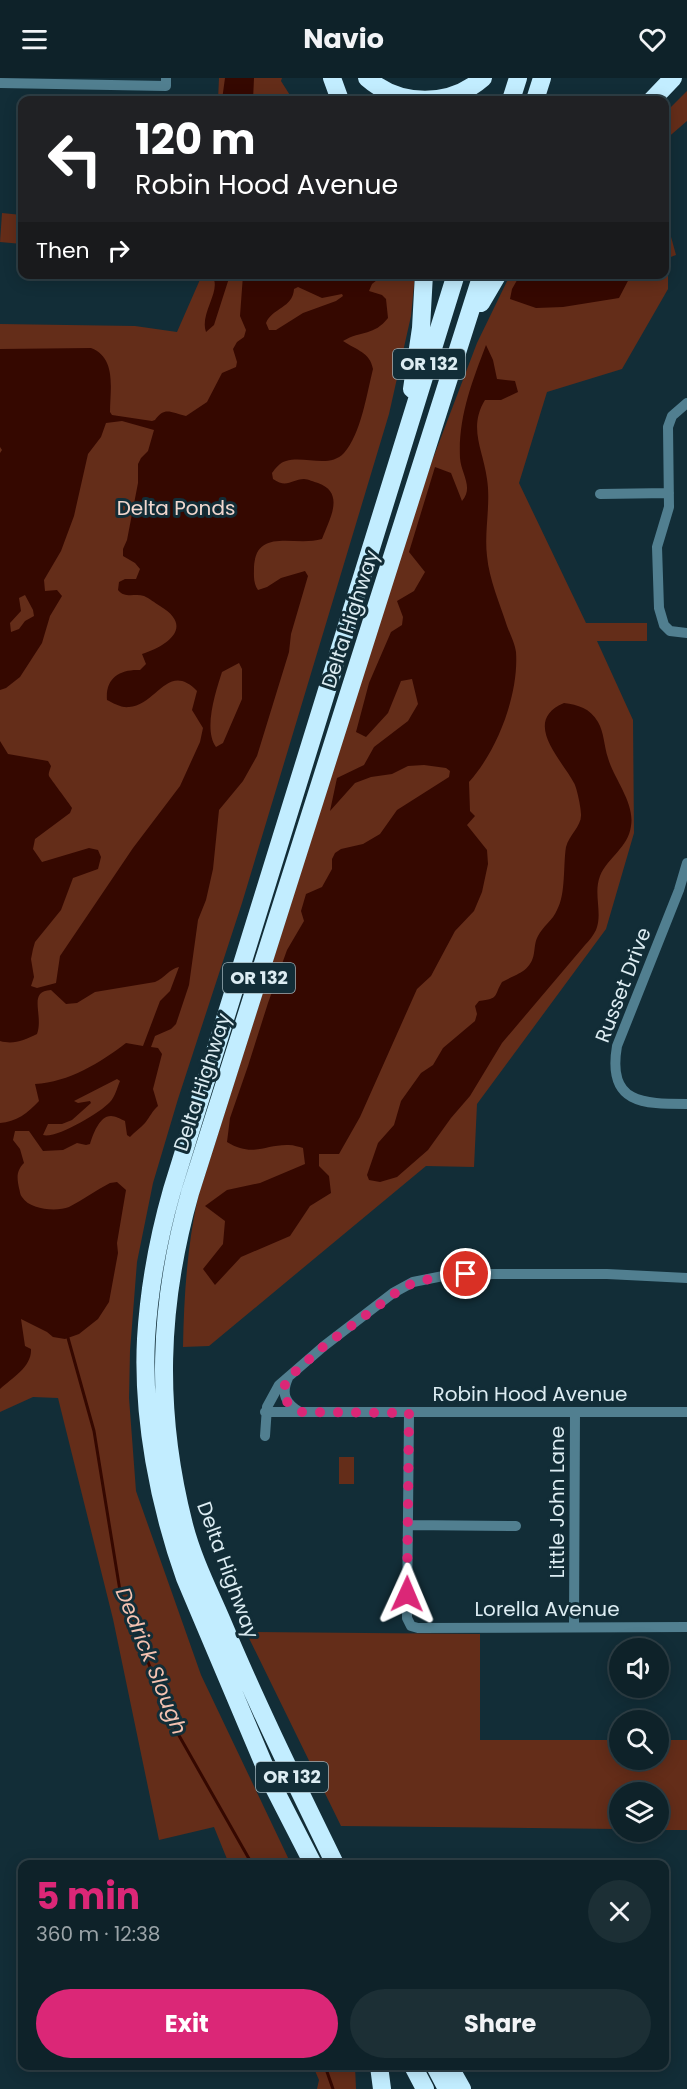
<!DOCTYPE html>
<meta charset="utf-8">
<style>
:root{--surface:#0e2229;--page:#1c2f35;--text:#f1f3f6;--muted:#9ba4a8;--line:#2e3f46;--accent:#db2777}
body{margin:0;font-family:Poppins,sans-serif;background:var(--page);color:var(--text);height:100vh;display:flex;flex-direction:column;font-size:22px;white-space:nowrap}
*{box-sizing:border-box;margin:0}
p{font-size:20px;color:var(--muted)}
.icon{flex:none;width:33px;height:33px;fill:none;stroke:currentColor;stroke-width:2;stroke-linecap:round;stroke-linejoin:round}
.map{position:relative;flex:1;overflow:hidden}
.details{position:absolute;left:18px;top:1782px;width:651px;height:210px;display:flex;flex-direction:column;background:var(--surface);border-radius:12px;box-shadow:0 3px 15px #0003,0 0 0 2px var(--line)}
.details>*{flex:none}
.hud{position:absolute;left:18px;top:18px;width:651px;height:183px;border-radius:12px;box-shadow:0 3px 15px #0003,0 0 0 2px var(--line);background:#202124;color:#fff;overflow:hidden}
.buttons{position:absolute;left:609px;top:1560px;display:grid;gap:12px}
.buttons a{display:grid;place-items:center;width:60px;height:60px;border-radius:50%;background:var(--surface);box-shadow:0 3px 15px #0003,0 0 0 2px var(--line);font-size:30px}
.pin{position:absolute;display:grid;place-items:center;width:51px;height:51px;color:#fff;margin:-26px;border:3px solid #fff;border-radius:50%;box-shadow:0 2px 6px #0007}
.me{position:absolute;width:66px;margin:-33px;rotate:1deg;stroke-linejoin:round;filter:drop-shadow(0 0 4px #0008)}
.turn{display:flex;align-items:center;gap:21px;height:126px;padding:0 18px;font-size:27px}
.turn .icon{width:78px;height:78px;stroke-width:2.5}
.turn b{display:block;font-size:42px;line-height:51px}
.then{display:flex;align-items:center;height:57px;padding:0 18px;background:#0003;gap:12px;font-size:22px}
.round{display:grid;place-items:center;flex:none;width:63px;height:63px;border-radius:32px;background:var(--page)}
.headline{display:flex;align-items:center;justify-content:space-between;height:102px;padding:0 18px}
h1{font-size:36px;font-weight:700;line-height:45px;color:var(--accent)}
.button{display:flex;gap:12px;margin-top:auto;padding:12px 18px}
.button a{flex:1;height:69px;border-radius:36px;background:var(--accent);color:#fff;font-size:24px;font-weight:700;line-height:69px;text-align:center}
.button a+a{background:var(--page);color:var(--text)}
header{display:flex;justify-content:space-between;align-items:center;height:78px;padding:0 18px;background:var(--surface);font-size:27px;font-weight:700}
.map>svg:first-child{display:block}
.green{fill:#642d19}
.water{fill:#350800;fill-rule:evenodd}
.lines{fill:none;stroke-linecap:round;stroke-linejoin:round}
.stream{stroke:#350800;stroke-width:3}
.minor{stroke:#517f90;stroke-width:10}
.motorway{stroke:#c2edff;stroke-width:18}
.route{stroke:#db2777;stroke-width:10;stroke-dasharray:0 18}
.labels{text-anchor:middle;stroke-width:6;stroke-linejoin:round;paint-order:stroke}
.shield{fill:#122d37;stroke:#9fb3ba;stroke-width:1.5}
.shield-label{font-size:18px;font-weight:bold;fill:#dcecf2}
.park-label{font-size:20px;fill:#f1d7ce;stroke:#122d37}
.street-label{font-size:20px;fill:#dcecf2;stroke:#122d37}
.water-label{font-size:21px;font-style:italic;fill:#f4c2b1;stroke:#122d37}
</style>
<header><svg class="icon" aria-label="menu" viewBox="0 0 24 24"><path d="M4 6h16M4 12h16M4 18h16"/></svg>Navio<svg class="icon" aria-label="heart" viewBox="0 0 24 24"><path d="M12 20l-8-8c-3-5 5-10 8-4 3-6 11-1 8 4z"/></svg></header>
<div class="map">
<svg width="687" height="2011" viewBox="0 0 687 2011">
<rect width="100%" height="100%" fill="#122d37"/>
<path class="green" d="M219,0H282L281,3L293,22H218Z
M687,13V43L665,62V35Z
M2,135L22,137V166L0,164Z
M665,137L676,177L668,180V211L622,291L547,314L519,405L586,545H647V563H597L633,642L634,755L606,851L477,1026L474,1089L426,1088L209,1268L183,1269C184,1218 187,1169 198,1119L414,437L432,383L477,265L510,197L664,196Z
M202,197H415L411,238L389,336L242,825L178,1021L153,1105L137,1184L130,1273L129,1320L136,1413L201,1597L291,1786H229L214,1749L159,1762L113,1541L58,1320L33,1319L0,1334V246L135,248L177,254Z
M339,1379H354V1406H339Z
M246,1554L480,1556V1662H619L620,1682H658L659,1662H687V1752H659L658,1714H620L619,1751L341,1748Z
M313,1988H355L356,2011H317L319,2002Z"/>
<path class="water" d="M225,0H254L253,22H222Z
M211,197H230L214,247L206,254C199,235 224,210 211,197Z
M381,197L382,198L372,206L369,213L382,217L386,221L388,240C374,258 362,252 343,263C356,272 370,274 373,291C367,315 361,356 344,375C329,391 304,377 286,383C280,384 275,391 272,395L273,401C287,411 292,401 304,401C308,401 314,404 318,405C346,415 329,442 322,461C295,469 256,449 254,489C254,497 253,505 258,512L267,509L281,500L305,493L308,498L291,556L289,574L257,678L243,703L219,732L213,791L206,822L198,842L189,907L176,946L171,951L155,958L151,969L158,970L162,976L153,1011L158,1028C152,1033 150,1039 145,1045C141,1050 134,1054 130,1059L127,1057L125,1043C121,1041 115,1038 111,1038C99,1038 93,1057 90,1066L86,1067L77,1065L63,1072L43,1073L29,1053H15L13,1062L20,1071L24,1085C16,1093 17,1100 19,1110C20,1113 20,1117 22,1119C30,1132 57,1134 69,1129C83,1122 96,1112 110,1105L117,1104L126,1112L117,1165L118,1175L109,1224L98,1241L79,1256L65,1261L53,1259L47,1254L21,1241L25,1268L31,1271C32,1289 12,1300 0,1311V1045C16,1044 28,1035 39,1023L35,1006C69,1004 100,985 126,965L143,968L160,923L170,913L179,889C169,891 165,900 155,904L95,914L77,925L66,926L51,912C27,913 44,937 37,956C24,962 14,967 0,963V663L8,676L48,683L51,688C50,692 48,695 49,698C50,700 69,725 72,730L70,735L35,761L33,771L42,784L89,770L98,772L101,779L98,791L73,800L61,832L35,864L33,871L31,881L34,899L31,908L37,910L56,905L60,878L133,770L180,708L200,664L203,650L192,632L197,613C168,583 157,627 129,629C121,630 113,625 107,622C105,600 120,591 140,592L146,586L142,576C167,568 195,549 160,528C155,525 149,520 144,518C135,515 125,521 118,512L119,504L125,501H136L140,491L135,485L123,478V471L127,462L138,405V386L141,380L148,373L154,352L122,343L106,345L101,359L88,376L74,438L61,473L44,502L45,513L57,512L62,518L50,538L42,565L20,599L6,610L0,612V375L2,372L0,369V271L91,270C117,280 110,311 110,334L112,337L152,343L155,342C165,328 171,335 186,338L207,324L222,295L236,289L237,284L233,271L237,264L244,259L246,252L240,238L243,197ZM298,209L322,220L342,216L343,218L336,223L303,235L276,252H269L266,245C272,230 293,230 294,211ZM25,517L33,532L34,538L25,543L19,551L11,554L10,545L21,533L19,520ZM239,585L242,591V621L223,665L216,669C203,651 216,613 222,594ZM117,1001L120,1003C117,1010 115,1019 110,1024C100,1035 56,1061 43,1057L48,1046H62L72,1042L91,1025L90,1023L78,1025L74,1023Z
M520,197V196L631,197L619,220L563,229L536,230L510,221L512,211Z
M486,267L493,282L497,301L515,303L518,314L501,322H485C468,350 483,371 487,401C491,426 484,453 487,478C489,501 500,526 507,548C510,556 515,566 516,574C519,617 497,673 469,704L470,733L475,738L467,747L487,772L488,786L482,814L474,833L455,853L431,898L417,911L360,1039L339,1076H319V1088L329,1098L331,1115L310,1128L290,1158L241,1179L215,1207L203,1191L223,1166L225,1143L205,1128L227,1112L260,1105L305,1086L303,1070C299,1069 294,1067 289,1067C265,1066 253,1080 227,1064L230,1040L248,988L268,925L287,872L304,843L301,833L306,816L322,809L332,791V781L335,775L341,771L363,766L380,756L397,732L449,699L450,693L446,690L424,687L408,688L392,696L371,699L355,705L330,733L337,700L364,687L374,669L408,643L418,626L412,601L401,603L388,635L366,659L356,654L369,605L391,554L402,547L403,539L397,523L414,513L425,494L409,474L435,389L451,395L462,423C474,409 461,396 460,380C458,339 472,304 486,267Z
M564,625C578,627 590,630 598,644C604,654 604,668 608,680C614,701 635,725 631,748C628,770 608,779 600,798C593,816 603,835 596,852C593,858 589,863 585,867L502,965L470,1018L451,1040L428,1072L397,1099L380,1104L369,1102L367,1097L378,1065L394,1047L401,1023L421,995L433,987L443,970L475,943L477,936L475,928L479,923C500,920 493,919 502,904C516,896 531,894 534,875C535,869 535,863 538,858C543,848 553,842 557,832C566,816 563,787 566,769C569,757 582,748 581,736C581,730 577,710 574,705C562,682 521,643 564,625Z"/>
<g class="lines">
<path class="stream" d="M68,1260L94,1353L121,1519L177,1654L252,1786
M325,1988L333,2011"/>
<path class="minor" d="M0,5L166,8V0
M687,325L672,338L668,349L669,429L657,469L659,530L664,547L670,553L687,555
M600,416L669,415
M687,785L679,812L617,968C607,1026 643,1026 687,1026
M288,1300C281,1316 285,1325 300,1334
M265,1334H687
M409,1335L407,1540L411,1548L418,1550L687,1549
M265,1358L267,1329L279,1307L324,1268L393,1215L413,1204L453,1196H607L687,1200
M408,1447L516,1448
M574,1549L575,1334"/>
<path class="motorway" d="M332,0L340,22
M367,0C400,29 450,29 483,0
M511,22L518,0
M535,22L542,0
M652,22L673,0
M481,225L498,196
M412,311L421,250L424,196
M313,1786L273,1708L185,1500C159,1427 142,1339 146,1261C149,1210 158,1161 172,1112L456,196
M335,1786C297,1708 258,1629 224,1548C210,1515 193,1482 184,1447C155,1333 158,1228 190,1115L482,196
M379,1988L382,2011
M413,1988L425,2011
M435,1988L447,2011
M449,1988L462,2011"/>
</g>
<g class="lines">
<path class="route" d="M407,1516L409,1335L301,1334L286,1323L284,1317L285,1306L288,1300L324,1268L405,1208L443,1197L466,1196"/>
</g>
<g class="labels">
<g class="shield">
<rect x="393" y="271" width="72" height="30" rx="4.5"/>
<rect x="223" y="885" width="72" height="30" rx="4.5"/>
<rect x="256" y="1684" width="72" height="30" rx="4.5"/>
</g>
<g class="shield-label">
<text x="429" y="292">OR 132</text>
<text x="259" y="906">OR 132</text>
<text x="292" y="1705">OR 132</text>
</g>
<g class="park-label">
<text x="176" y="437">Delta Ponds</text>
</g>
<g class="street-label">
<text transform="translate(350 541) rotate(-72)" y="7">Delta Highway</text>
<text transform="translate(623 907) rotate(-69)" y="7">Russet Drive</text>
<text transform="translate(202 1004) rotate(-72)" y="7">Delta Highway</text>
<text x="530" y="1323">Robin Hood Avenue</text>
<text transform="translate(557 1424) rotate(-90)" y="7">Little John Lane</text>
<text transform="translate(228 1492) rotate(70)" y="7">Delta Highway</text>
<text x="547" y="1538">Lorella Avenue</text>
</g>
<g class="water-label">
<text transform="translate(151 1583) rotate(68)" y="7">Dedrick Slough</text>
</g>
</g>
</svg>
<div class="buttons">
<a><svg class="icon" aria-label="sound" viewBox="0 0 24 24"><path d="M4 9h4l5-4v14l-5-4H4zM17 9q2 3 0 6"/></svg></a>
<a><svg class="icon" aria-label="search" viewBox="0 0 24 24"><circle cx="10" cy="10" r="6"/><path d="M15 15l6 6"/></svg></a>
<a><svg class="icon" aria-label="layers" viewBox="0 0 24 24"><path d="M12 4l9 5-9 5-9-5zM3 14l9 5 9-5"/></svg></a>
</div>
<div class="pin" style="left:466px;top:1196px;background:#d93025"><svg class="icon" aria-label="arrive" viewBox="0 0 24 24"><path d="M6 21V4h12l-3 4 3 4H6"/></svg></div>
<svg class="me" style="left:407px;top:1516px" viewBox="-20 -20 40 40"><path d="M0-17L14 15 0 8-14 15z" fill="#db2777" stroke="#fff" stroke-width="4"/></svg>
<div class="hud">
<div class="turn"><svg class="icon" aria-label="left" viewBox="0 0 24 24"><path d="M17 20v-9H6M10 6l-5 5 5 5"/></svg><div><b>120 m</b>Robin Hood Avenue</div></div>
<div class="then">Then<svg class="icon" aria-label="right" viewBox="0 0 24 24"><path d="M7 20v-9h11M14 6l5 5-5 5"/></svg></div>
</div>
<section class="details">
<div class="headline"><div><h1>5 min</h1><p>360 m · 12:38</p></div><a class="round"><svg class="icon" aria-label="close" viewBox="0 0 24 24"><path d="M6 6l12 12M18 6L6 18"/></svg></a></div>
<div class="button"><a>Exit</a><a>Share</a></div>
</section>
</div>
